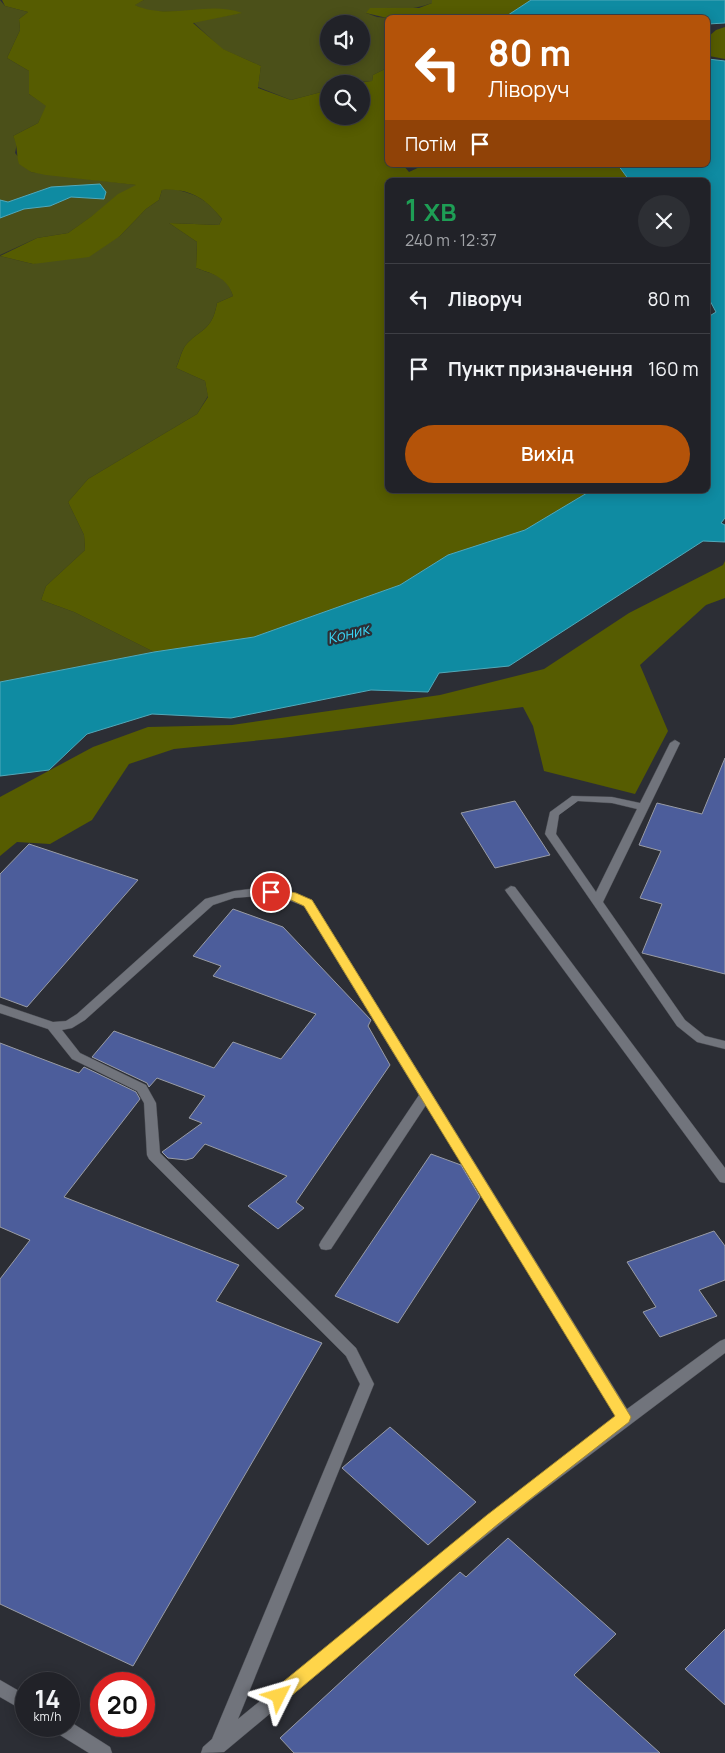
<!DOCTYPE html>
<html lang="uk">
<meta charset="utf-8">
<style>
:root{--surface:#212228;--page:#2d2f34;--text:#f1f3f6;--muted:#a2a4a8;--line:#3e3f45;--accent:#b45309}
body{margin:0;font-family:Manrope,sans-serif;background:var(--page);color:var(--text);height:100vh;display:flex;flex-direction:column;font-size:19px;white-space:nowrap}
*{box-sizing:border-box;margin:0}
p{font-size:16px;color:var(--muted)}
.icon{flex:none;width:28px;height:28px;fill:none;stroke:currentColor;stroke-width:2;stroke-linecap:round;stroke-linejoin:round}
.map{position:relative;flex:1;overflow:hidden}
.sheet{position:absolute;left:385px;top:178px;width:325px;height:315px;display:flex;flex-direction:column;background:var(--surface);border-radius:8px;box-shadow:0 2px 12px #0003,0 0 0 1px var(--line)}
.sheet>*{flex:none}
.top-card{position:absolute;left:385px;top:15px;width:325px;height:152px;border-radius:8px;box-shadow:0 2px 12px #0003,0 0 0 1px var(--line);background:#b45309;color:#fff;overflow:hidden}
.controls{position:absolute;left:320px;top:15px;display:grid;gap:10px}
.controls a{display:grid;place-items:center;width:50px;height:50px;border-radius:50%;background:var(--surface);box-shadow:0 2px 12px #0003,0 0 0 1px var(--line);font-size:25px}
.speed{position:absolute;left:15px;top:1672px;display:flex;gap:10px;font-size:25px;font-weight:700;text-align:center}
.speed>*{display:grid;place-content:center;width:65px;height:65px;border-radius:50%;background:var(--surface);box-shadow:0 2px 12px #0003,0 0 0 1px var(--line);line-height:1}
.speed small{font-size:12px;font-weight:400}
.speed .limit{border:8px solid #d22;background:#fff;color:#111}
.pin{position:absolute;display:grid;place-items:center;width:42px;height:42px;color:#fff;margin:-21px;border:2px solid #fff;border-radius:50%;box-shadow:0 1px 5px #0007}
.me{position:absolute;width:55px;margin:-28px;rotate:50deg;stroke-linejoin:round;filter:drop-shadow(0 0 4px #0008)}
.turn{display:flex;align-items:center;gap:18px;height:105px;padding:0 20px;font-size:22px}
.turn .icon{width:65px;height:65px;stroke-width:2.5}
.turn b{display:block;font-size:35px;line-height:42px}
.then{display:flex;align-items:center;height:48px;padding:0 20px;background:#0003;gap:10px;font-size:19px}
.round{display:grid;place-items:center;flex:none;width:52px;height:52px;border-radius:26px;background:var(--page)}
.headline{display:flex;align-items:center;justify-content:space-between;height:85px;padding:0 20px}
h1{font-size:30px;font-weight:600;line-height:38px;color:#1e9e55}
.button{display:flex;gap:10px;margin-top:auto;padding:10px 20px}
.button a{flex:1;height:58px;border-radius:30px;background:var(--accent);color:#fff;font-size:20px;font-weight:600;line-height:58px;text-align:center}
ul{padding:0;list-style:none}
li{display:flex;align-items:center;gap:15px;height:70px;padding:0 20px;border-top:1px solid var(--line)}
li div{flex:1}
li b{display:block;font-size:19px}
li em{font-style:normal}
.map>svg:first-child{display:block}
.green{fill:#4b5019;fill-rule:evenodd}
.forest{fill:#565c01}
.water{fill:#0f8ba2;stroke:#51a9ba}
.building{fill:#4c5d9b;stroke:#999ca5}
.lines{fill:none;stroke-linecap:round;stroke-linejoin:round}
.lane-casing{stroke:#484a50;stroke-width:1}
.lane{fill:#71747c;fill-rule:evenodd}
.route{fill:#ffd54a;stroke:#a68a30}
.labels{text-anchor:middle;stroke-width:4.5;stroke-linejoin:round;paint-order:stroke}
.water-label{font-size:15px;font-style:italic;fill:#3ad6f6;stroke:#2c2e35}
</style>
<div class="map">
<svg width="725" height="1753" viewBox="0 0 725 1753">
<rect width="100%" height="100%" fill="#2c2e35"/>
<path class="green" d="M0,0L5,6L28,12L19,19L20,30L7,58L29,71V94L47,106L38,123L13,136L17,143L15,153L31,172L137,185L68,233L37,238L0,255V218L24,209L50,206L71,197L104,199L51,187L8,202L0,200Z
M144,0H432V3C412,11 388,9 366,13L377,17L387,18V68L373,75L372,81L329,84V90L291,100L258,87L261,66L222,49L193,22L240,13L148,11L134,5ZM329,24H361V56H329Z
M174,189C198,195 206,199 222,219L219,225L169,223L197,242L196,268C214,275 227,275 233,296L217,303C212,332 200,328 185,346C181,352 179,361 176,368L205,381L208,396L197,414L88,479L68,502L84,535L85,550L46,586L41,600L74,612L154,652L0,682V256L33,264L120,236L146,209L159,200L162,190Z"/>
<path class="forest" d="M2,0H144L135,5C168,21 208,0 242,13L193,23L223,49L261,66L258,88L291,100L329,90V116H361V84H344L372,81L373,75L387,68L388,165H403L409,172L424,165H618L629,180H388V490H592L525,530L448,555L400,585L254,637L154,652L74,612L41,600L46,586L85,550L84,535L68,502L88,479L197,414L208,397L205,381L176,368C179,362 181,352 185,346C200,328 212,332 217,303L233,296C227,277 213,274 196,268L197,242L169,223L219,225L222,219C205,198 190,188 162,190L159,200L146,209L120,236L89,257L33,264L0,256L37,238L68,233L92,216L118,194L136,185L46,175L31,172L19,164C16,154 18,145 13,136L38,123L46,106L29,94V71L7,58L20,30L19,19L28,12L5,6Z
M432,0H531L505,17L387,18L366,13L370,8H419L432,3Z
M725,27V59L709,56L708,37L716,30Z
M725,561V598L706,605L640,665L668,731L635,794L544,771L533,726L523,707L282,738L174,749L129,764L92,820L50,844L17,842L0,856V797L93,747L148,727L232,725L440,695L544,669L629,613L723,565Z"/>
<path class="water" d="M531,0H725V23L708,24V18L505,17Z
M708,59L725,61V518L721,523L725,525V542L703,541L509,666L439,673L428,692L371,690L231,718L152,714L87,734L49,770L0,776V682L154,652L254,637L400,585L448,555L525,530L592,490H708V317L716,312L708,297V180H629L618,165H708Z
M100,184L106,192L104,199L71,197L50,206L24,209L0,218V200L8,202L51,187Z"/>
<path class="building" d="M725,758V974L642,953L662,904L640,898L661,851L639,845L657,803L702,814Z
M515,801L550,855L495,868L461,813Z
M29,844L138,880L27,1007L0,997V874Z
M233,909L283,927L371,1020L368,1026L390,1065L296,1202L304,1208L278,1229L248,1206L287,1176L205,1144L193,1158L186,1160L168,1158L162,1152L202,1123L189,1118L205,1096L157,1078L149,1087L147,1083L92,1057L114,1031L214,1068L233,1042L281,1059L316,1014L213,976L221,966L193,956Z
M0,1043L79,1073L84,1067L136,1092L140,1099L64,1197L239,1265L216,1301L322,1343L133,1666L0,1604V1279L30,1240L0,1227Z
M431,1154L461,1165L480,1197L398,1323L335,1296Z
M714,1231L725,1246V1280L699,1290L717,1316L660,1337L643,1312L656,1307L627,1262Z
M390,1427L476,1502L428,1545L342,1468Z
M508,1538L616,1634L574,1675L660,1753H294L280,1738L460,1572L466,1577Z
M725,1629V1705L685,1669Z"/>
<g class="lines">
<g class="lane-casing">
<path id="lane" d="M675,740L680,743L603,902L685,1020L705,1036L725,1041V1049L697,1042L677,1026L545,834L550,812L572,796L612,797L640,803L670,743ZM578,801L612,803L637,809L596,892L556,834L559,815Z
M511,886L515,887L725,1168V1183L720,1182L507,893L505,890Z
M259,888L283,891L312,900L627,1409L720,1341L725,1339V1353L533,1498L405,1601L224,1752L201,1753L203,1747L212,1739L360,1384L346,1356L149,1159L147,1155L144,1103L137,1091L72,1059L48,1029L0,1013V1004L53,1022L66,1021L77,1014L205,899L234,891ZM259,896L283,898L304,906L419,1095L321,1241L319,1245L321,1249L326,1250L331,1249L426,1105L616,1417L458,1539L238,1719L374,1384L356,1348L160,1153L156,1103L146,1085L80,1053L62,1030L72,1028L85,1020L213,905L234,898Z
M0,1680L26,1695V1712L0,1697Z
M69,1721L110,1747L112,1753H89L55,1732L53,1726H69Z"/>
</g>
<use href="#lane" class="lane"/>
</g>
<path class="route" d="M271,888L296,893L312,900L631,1417L629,1422L498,1524L285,1701L279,1704L273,1701L270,1696L273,1690L487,1515L615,1416L304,906L289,899L267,894L265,892Z"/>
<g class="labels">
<g class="water-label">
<text transform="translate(348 634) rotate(-14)" y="5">Коник</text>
</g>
</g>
</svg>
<div class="controls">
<a><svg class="icon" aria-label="sound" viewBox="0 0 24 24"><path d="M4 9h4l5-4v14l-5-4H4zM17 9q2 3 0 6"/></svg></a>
<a><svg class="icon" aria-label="search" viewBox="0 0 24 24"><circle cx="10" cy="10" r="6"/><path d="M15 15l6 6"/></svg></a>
</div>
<div class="speed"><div>14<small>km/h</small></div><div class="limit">20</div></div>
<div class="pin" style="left:271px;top:892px;background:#d93025"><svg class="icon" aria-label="arrive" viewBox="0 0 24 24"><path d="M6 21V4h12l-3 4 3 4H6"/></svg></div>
<svg class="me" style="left:279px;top:1696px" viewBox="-20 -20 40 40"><path d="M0-17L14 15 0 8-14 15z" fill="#ffd54a" stroke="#fff" stroke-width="4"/></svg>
<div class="top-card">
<div class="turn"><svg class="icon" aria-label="left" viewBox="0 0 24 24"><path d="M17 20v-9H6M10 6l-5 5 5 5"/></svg><div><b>80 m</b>Ліворуч</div></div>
<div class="then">Потім<svg class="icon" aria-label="arrive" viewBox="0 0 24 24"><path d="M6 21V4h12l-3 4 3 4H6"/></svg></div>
</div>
<section class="sheet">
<div class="headline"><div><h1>1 хв</h1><p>240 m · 12:37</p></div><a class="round"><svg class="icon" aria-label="close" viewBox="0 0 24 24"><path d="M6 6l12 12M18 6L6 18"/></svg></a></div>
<ul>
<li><svg class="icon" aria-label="left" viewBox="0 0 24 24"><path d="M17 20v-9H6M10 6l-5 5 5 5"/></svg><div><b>Ліворуч</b></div><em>80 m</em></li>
<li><svg class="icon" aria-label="arrive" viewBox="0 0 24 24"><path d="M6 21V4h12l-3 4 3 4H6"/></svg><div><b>Пункт призначення</b></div><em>160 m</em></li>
</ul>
<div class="button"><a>Вихід</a></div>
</section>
</div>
